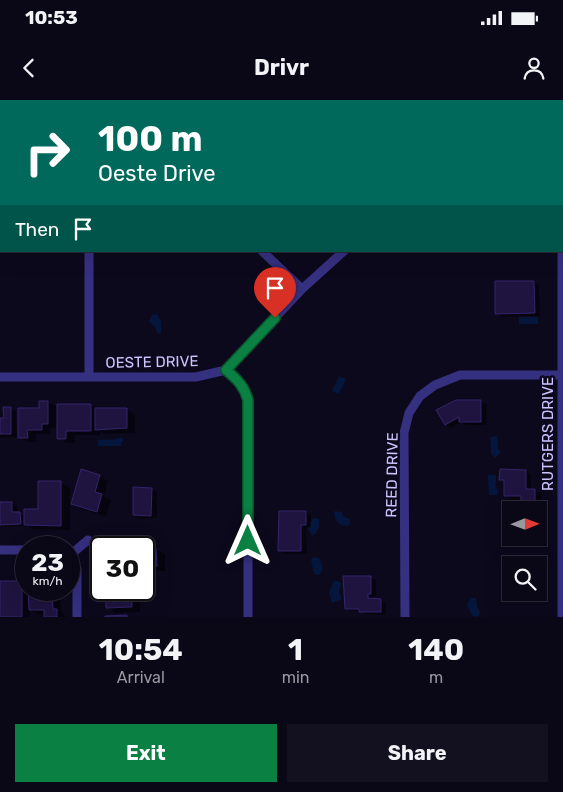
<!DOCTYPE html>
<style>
:root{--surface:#0a0716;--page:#13101f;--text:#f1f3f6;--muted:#9999a1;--line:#2a2835;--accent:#0b8043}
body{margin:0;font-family:Rubik,sans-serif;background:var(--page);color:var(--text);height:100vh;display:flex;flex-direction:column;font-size:19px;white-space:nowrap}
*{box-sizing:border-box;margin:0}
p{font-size:16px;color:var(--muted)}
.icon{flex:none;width:28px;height:28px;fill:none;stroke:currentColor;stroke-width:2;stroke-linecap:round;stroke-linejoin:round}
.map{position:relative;height:517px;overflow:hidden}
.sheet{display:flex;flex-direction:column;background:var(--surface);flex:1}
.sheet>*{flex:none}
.top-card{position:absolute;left:0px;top:0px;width:564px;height:152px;box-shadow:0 5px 20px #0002,0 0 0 1px var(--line);background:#00695c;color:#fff;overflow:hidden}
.needle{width:32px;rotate:89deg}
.fabs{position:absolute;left:502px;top:401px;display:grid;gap:10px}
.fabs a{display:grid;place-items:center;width:45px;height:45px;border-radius:0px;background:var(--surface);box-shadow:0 5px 20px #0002,0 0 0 1px var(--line);font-size:25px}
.speed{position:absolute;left:15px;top:436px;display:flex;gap:10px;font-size:25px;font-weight:700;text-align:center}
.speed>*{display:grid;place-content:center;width:65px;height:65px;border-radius:50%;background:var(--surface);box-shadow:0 5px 20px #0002,0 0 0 1px var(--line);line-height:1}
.speed small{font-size:12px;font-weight:400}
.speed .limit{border:2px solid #111;border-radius:8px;background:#fff;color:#111}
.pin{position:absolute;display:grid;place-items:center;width:42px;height:42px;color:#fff;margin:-51px -21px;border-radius:50% 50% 50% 0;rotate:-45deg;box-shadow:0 0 5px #0007}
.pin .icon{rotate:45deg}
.me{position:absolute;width:55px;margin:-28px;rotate:0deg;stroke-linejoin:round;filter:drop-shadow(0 0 4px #0008)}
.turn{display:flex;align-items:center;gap:18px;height:105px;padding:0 15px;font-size:22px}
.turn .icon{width:65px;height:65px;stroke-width:2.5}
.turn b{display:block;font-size:35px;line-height:42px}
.then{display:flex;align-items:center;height:48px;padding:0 15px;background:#0003;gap:10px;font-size:19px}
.eta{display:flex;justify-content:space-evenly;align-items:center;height:85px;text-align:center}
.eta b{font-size:30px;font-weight:700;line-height:35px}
.cta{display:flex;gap:10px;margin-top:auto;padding:10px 15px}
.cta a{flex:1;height:58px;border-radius:0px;background:var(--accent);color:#fff;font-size:20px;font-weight:700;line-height:58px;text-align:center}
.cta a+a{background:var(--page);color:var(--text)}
.status{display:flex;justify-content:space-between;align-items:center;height:35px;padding:0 25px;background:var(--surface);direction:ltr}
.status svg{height:14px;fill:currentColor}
header{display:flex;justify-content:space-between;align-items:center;height:65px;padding:0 15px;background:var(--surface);font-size:22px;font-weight:700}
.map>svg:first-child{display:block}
.water{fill:#04163b}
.shadow{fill:#0007}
.building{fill:#1e143f;stroke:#35246d}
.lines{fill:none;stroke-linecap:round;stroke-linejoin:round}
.street{stroke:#363080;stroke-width:9}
.route-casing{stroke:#07532c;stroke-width:12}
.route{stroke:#0b8043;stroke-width:9}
.labels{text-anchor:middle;stroke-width:5;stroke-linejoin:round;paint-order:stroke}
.street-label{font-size:15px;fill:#cec5ff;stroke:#0d091d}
</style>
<div class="status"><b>10:53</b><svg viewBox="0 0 49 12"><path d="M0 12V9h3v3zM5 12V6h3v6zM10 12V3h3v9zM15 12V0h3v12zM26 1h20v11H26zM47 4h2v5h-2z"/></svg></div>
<header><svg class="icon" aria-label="back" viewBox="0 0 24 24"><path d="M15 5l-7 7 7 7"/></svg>Drivr<svg class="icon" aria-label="person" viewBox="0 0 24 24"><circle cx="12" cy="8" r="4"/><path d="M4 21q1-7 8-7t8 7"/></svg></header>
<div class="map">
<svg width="563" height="517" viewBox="0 0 563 517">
<rect width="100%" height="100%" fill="#0d091d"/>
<path class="water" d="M157,214L161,221V233L158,234L155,227L149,221L152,215Z
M519,217H538V224H519Z
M339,276L346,279L339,294L332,291Z
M497,336L498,348L501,352L495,358L491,353L490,337Z
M119,338H123V342H121V346H98V340L118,339Z
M488,375H496V383L495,385L498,391L497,395H489Z
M334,411L342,412L343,416L350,419V424L347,426C337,425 335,420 334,411Z
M313,418L319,419C320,426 318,433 312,436L308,429Z
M313,457L319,458C322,463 325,470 319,475H316L314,473L311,460Z
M334,480L342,483L339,492L342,499L332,503L329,493Z
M471,498H476L477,507L480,512L478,517L472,516L467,504Z"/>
<path class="shadow" d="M0,0H28V1H1L0,17Z
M534,182L539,185L540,216L502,217L496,213Z
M456,301H481L487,304L486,325H466L461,322L451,328L446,324Z
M40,302H48L58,307V305H91L98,309H126L135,314V333L105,334L100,331V335H75V343H67L58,338V328H50V334H36V342H28L19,337L40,309Z
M10,308L16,311L17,337H0V319H5Z
M525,371L531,374V390L541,393V404H528L522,401V399H511L505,395V382L501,379Z
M99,376L108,381L104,396L111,400L106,416L81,409L72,404Z
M61,383L70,388V430L34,429L26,424V426L0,427V412L12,403L17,406V413L25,416L39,411Z
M152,389L157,392V418H139L134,415Z
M306,412L311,415V427L306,428L307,454H285L279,451Z
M148,440L157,445V450L165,454V471H144V448Z
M144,473L149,475V486H144Z
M370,477L376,480V496H374V500H381L386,503V515L366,514L361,511H351L346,508Z
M0,482H22L26,485V490H60L61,512L65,515L66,517H45V514L39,515L30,509V517H0Z
M112,490H140V512L116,513L107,507Z"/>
<path class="building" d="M0,0H23V1H1L0,15Z
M40,0H63V1H40Z
M0,80H1V104H0Z
M495,181H534L535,213L495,214Z
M456,300H481V322H459V317L445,325L436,310Z
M39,301H48V324H42V330H27L28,338H18V308H39Z
M57,304H91V331H66V339H57Z
M3,307H11V334H0V318H4Z
M95,308H127V328L95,330Z
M81,369L100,375L95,392L102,394L97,412L71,404Z
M500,369L526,370V389H535V401H521V396H504V380H499Z
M38,381H61V426L24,425V409H38Z
M133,387L152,388L151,416L133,415Z
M0,402H12V412H20L21,424L0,425Z
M279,411H306V425H301V451H278Z
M132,438H149V448H156L157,466H144V448H132Z
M343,476H371V494H368V498L381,499V512H359V509H345Z
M0,481H22V517H0Z
M28,490H52L53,509H57V517H44V510H29Z
M111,490H131L132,507L106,508V493H111Z
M127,515V517H105V516Z"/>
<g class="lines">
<path class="street" d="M561,0V1
M90,1V0
M0,130H1
M262,151L302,189
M562,151V517
M226,270C237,279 244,286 248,300V517
M89,276V151
M0,277H196L226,270L302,189L344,151
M0,450H26
M69,456L88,440
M69,462L77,469V517
M405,517L404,333L409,313L420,296L435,285L460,275H563"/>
</g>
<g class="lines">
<g class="route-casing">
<path id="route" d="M248,441V300C244,286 237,279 226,270L275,218"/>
</g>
<use href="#route" class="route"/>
</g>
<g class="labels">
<g class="street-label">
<text transform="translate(152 262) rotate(-1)" y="5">OESTE DRIVE</text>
<text transform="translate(548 334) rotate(-90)" y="5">RUTGERS DRIVE</text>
<text transform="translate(392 375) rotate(-89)" y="5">REED DRIVE</text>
</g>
</g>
</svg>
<div class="fabs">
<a><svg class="needle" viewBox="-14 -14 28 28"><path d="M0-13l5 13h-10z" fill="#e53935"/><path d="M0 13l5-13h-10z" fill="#9999a1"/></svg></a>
<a><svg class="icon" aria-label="search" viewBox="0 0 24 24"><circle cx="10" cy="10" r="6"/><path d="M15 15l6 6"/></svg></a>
</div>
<div class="speed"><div>23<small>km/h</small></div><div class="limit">30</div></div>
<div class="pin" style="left:275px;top:218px;background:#d93025"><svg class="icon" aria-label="arrive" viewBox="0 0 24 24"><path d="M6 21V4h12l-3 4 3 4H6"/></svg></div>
<svg class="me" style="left:248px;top:441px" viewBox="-20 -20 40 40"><path d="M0-17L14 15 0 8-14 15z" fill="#0b8043" stroke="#fff" stroke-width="4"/></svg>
<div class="top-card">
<div class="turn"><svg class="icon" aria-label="right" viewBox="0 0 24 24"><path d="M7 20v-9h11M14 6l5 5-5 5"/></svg><div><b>100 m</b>Oeste Drive</div></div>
<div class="then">Then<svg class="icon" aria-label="arrive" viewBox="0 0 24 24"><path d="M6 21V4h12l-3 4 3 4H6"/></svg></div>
</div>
</div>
<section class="sheet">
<div class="eta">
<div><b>10:54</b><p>Arrival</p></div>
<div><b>1</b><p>min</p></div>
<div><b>140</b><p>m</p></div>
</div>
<div class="cta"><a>Exit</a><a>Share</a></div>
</section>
